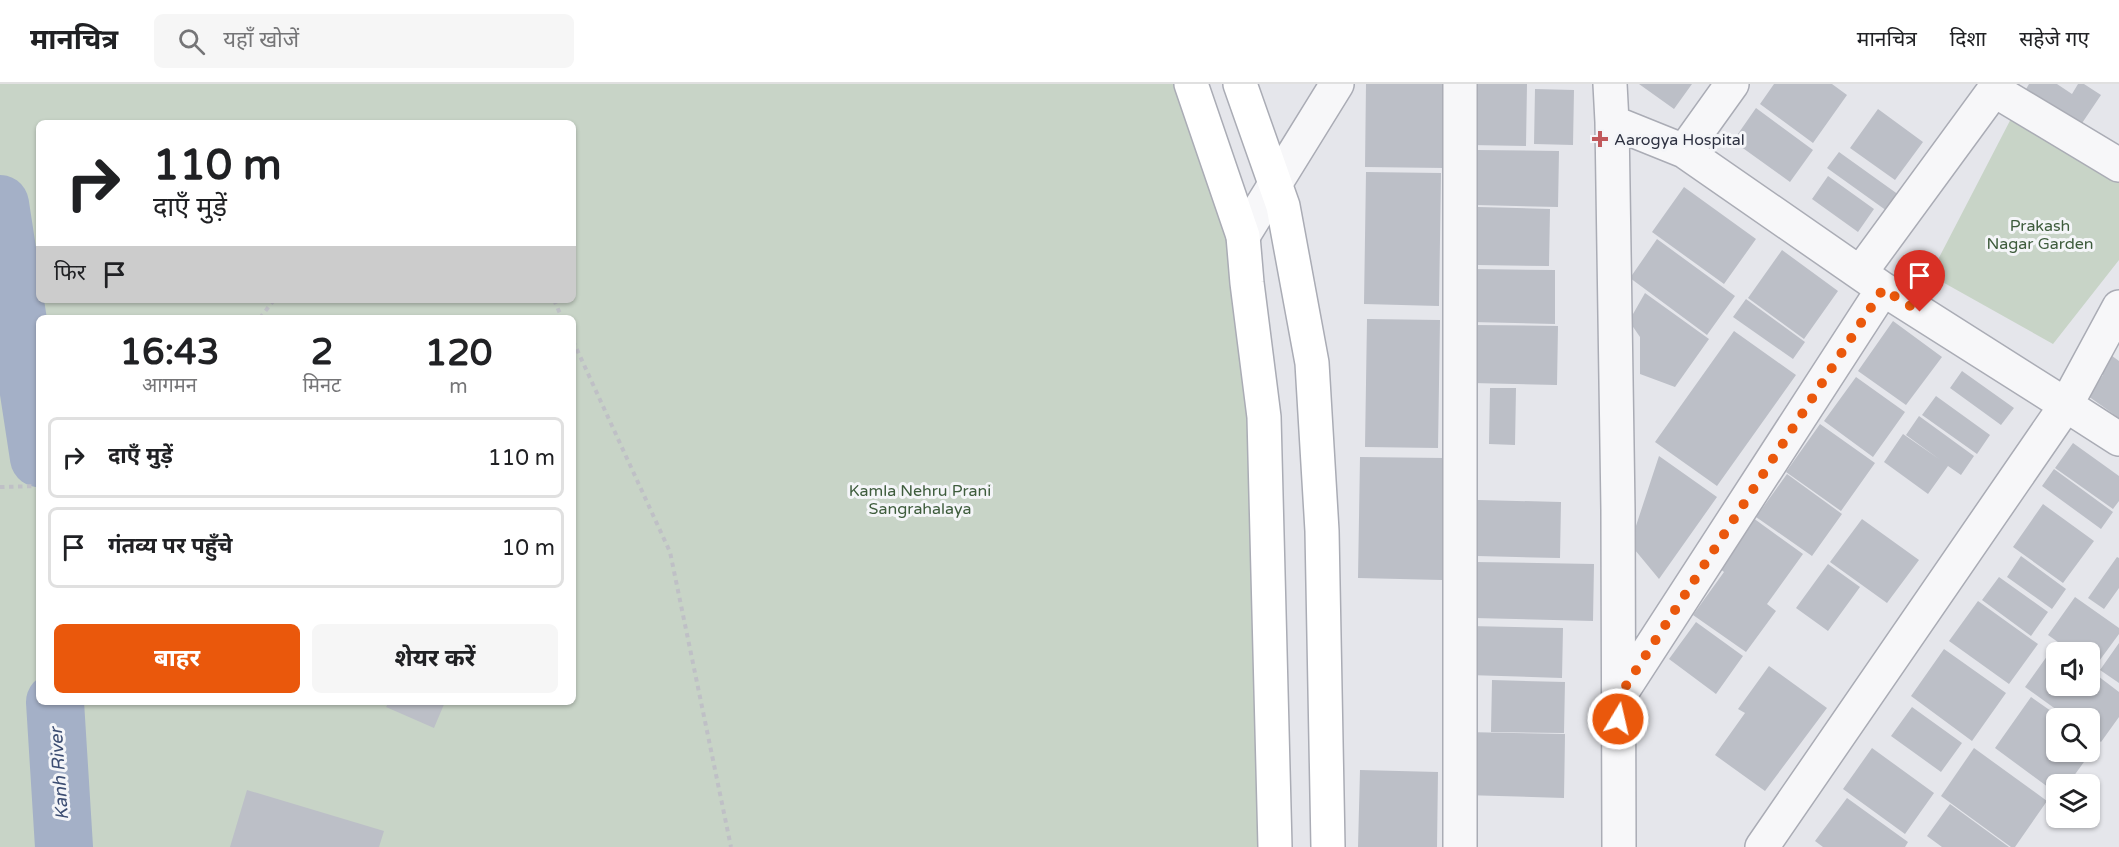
<!DOCTYPE html>
<html lang="hi">
<meta charset="utf-8">
<style>
:root{--surface:#fff;--page:#f6f6f6;--text:#202124;--muted:#757577;--line:#e0e0e0;--accent:#ea580c}
body{margin:0;font-family:"Varela Round","Noto Sans Devanagari",sans-serif;background:var(--page);color:var(--text);height:100vh;display:flex;flex-direction:column;font-size:22px;white-space:nowrap}
*{box-sizing:border-box;margin:0}
p{font-size:20px;color:var(--muted)}
.icon{flex:none;width:33px;height:33px;fill:none;stroke:currentColor;stroke-width:2;stroke-linecap:round;stroke-linejoin:round}
.map{position:relative;flex:1;overflow:hidden}
.sheet{position:absolute;left:36px;top:231px;width:540px;height:390px;display:flex;flex-direction:column;background:var(--surface);border-radius:9px;box-shadow:0 2px 4px #0004}
.sheet>*{flex:none}
.top-card{position:absolute;left:36px;top:36px;width:540px;height:183px;border-radius:9px;box-shadow:0 2px 4px #0004;background:#fff;color:var(--text);overflow:hidden}
.controls{position:absolute;left:2046px;top:558px;display:grid;gap:12px}
.controls a{display:grid;place-items:center;width:54px;height:54px;border-radius:9px;background:var(--surface);box-shadow:0 2px 4px #0004;font-size:30px}
.pin{position:absolute;display:grid;place-items:center;width:51px;height:51px;color:#fff;margin:-62px -26px;border-radius:50% 50% 50% 0;rotate:-45deg;box-shadow:0 0 6px #0007}
.pin .icon{rotate:45deg}
.me{position:absolute;width:66px;margin:-33px;rotate:9deg;stroke-linejoin:round;filter:drop-shadow(0 0 4px #0008)}
.turn{display:flex;align-items:center;gap:21px;height:126px;padding:0 18px;font-size:27px}
.turn .icon{width:78px;height:78px;stroke-width:2.5}
.turn b{display:block;font-size:42px;line-height:51px}
.then{display:flex;align-items:center;height:57px;padding:0 18px;background:#0003;gap:12px;font-size:22px}
.eta{display:flex;justify-content:space-evenly;align-items:center;height:102px;text-align:center}
.eta b{font-size:36px;font-weight:700;line-height:42px}
.primary-button{display:flex;gap:12px;margin-top:auto;padding:12px 18px}
.primary-button a{flex:1;height:69px;border-radius:9px;background:var(--accent);color:#fff;font-size:24px;font-weight:700;line-height:69px;text-align:center}
.primary-button a+a{background:var(--page);color:var(--text)}
ul{padding:0;list-style:none}
li{display:flex;align-items:center;gap:18px;height:81px;margin:0 12px 9px;padding:0 6px;border:3px solid var(--line);border-radius:9px}
li div{flex:1}
li b{display:block;font-size:22px}
li em{font-style:normal}
header{display:flex;align-items:center;gap:36px;box-sizing:border-box;height:84px;padding:0 30px;background:var(--surface);border-bottom:2px solid var(--line)}
header strong{font-size:28px}
nav{display:flex;gap:33px;margin-inline-start:auto;font-size:21px}
.search{width:420px;height:54px;background:var(--page);display:flex;align-items:center;gap:15px;box-sizing:border-box;padding:0 21px;border-radius:9px;color:var(--muted);font-size:22px}
.map>svg:first-child{display:block}
.green{fill:#c8d4c7;fill-rule:evenodd}
.lines{fill:none;stroke-linecap:round;stroke-linejoin:round}
.river{stroke:#a4b0c7;stroke-width:58}
.building{fill:#bcbfc7}
.street-casing{stroke:#aaacb5;stroke-width:36}
.secondary-casing{stroke:#aaacb5;stroke-width:36}
.path{stroke:#bfc0c6;stroke-width:4;stroke-dasharray:4.5 4.5;stroke-linecap:butt}
.street{stroke:#f7f7f9;stroke-width:33}
.secondary{stroke:#fff;stroke-width:33}
.route{stroke:#ea580c;stroke-width:10;stroke-dasharray:0 18}
.poi-dot{fill:#c1585b;stroke:#f4f5f8;stroke-width:2}
.labels{text-anchor:middle;stroke-width:6;stroke-linejoin:round;paint-order:stroke}
.poi-label{font-size:16px;fill:#2e3242;stroke:#f4f5f8;text-anchor:start}
.park-label{font-size:16px;fill:#3e5c3c;stroke:#f4f5f8}
.water-label{font-size:18px;font-style:italic;fill:#3c4d72;stroke:#f4f5f8}
</style>
<header>
<strong>मानचित्र</strong>
<div class="search"><svg class="icon" aria-label="search" viewBox="0 0 24 24"><circle cx="10" cy="10" r="6"/><path d="M15 15l6 6"/></svg>यहाँ खोजें</div>
<nav><a>मानचित्र</a><a>दिशा</a><a>सहेजे गए</a></nav>
</header>
<div class="map">
<svg width="2119" height="763" viewBox="0 0 2119 763">
<rect width="100%" height="100%" fill="#e5e6eb"/>
<path class="green" d="M0,0H1191L1243,152L1275,763H0ZM39,39H573V216H39ZM39,234H573V618H39Z
M2015,27L2119,89V176L2053,260L1930,191Z"/>
<g class="lines">
<path class="river" d="M0,120L39,374
M55,618L64,763"/>
</g>
<path class="building" d="M1366,0H1446L1445,84L1365,83Z
M1471,0H1527L1526,62L1470,61Z
M1639,0H1692L1674,25Z
M1774,0H1832L1847,11L1813,59L1760,20Z
M2029,0H2057L2072,10L2078,0H2084L2101,11L2074,51L2025,7Z
M1535,5L1574,6L1573,61L1534,60Z
M1756,24L1813,66L1790,98L1733,57Z
M1878,25L1923,58L1895,96L1850,64Z
M1476,66L1559,67L1558,123L1475,121Z
M1839,68L1899,111L1887,127L1827,84Z
M1366,88L1441,89L1439,222L1364,220Z
M1828,92L1874,125L1858,148L1812,115Z
M1684,103L1756,155L1724,200L1652,148Z
M1478,123L1550,125L1549,182L1477,181Z
M1657,155L1735,212L1707,251L1630,194Z
M1782,166L1838,207L1804,255L1748,214Z
M1471,185L1555,186V240L1471,238Z
M1645,209L1709,255L1675,303L1640,290V253L1629,237Z
M1746,215L1805,258L1793,275L1733,233Z
M1367,235L1440,236L1438,364L1365,363Z
M1893,237L1942,273L1906,321L1858,287Z
M1473,241L1558,242L1557,301L1472,299Z
M1734,247L1796,291L1717,402L1655,358Z
M2108,269L2119,277V334L2088,312L2103,291L2097,286Z
M1962,287L2014,324L2001,341L1950,304Z
M1856,293L1905,328L1873,373L1824,337Z
M1490,304H1516L1515,361L1489,360Z
M1936,312L1990,351L1977,370L1922,331Z
M1919,332L1974,372L1961,391L1948,382L1928,410L1884,378L1903,350L1939,375L1906,351Z
M1820,340L1875,379L1841,427L1786,388Z
M2073,359L2119,392V417L2113,425L2055,384Z
M1659,372L1717,413L1659,495L1630,460Z
M1360,373L1444,374L1442,496L1358,494Z
M2054,385L2113,428L2101,445L2042,402Z
M1787,390L1842,430L1812,472L1756,433Z
M1478,416L1561,418L1560,474L1477,472Z
M2043,420L2094,457L2063,499L2013,463Z
M1749,431L1803,470L1767,520L1776,527L1746,568L1693,531L1724,488L1714,480Z
M1862,435L1919,476L1887,519L1830,478Z
M2021,472L2066,505L2052,525L2007,493Z
M2117,473L2119,474V504L2104,525L2088,514Z
M1474,478L1594,480L1593,537L1474,534Z
M1828,480L1860,503L1828,547L1796,524Z
M1999,493L2048,528L2031,552L1982,516Z
M2075,513L2119,544V550L2094,584L2090,581V568H2072L2048,551Z
M1978,517L2038,560L2009,600L1949,557Z
M1696,538L1743,572L1716,610L1669,575Z
M1469,542L1563,544L1562,594L1468,591Z
M2119,559V599L2100,586Z
M2055,561L2065,568H2056V602H2090V586L2119,608V633L2101,658L2090,650V634H2068L2025,603Z
M1944,565L2006,609L1972,657L1911,612Z
M1769,582L1827,624L1765,707L1715,671L1745,629L1738,625Z
M1492,596L1565,598L1564,649L1491,648Z
M2031,613L2061,634H2056V668H2090V655L2097,660L2068,700H2056V709L1995,664Z
M389,618H445L434,644L386,623Z
M1912,623L1962,659L1941,688L1891,652Z
M1464,648L1565,650L1564,714L1463,711Z
M1872,664L1934,709L1905,750L1843,705Z
M1974,664L2047,717L2015,763H2011L1941,712Z
M1360,686L1438,688L1437,763H1358Z
M247,706L384,747L379,763H230Z
M1847,714L1908,758L1905,763H1823L1815,757Z
M1950,720L2009,763H1942L1927,752Z"/>
<g class="lines">
<g class="street-casing">
<path id="street" d="M1610,0L1612,38L1684,67L1883,205L2066,321L1762,763
M1612,38L1618,426L1619,763
M1684,67L1732,0
M1243,152L1337,0
M1860,189L1994,6L2119,81
M2119,223L2066,321L2119,355
M1618,614L1883,205
M1460,763V0"/>
</g>
<g class="secondary-casing">
<path id="secondary" d="M1191,0L1243,152L1247,199L1264,333L1275,763
M1240,0L1283,122L1312,279L1322,447L1328,763"/>
</g>
<path class="path" d="M554,216L562,234
M260,234L274,216
M573,257L670,468L731,763
M0,403L39,402"/>
<use href="#street" class="street"/>
<use href="#secondary" class="secondary"/>
</g>
<g class="lines">
<path class="route" d="M1618,635V614L1883,205L1920,228"/>
</g>
<path class="poi-dot" d="M1597 46h6v6h6v6h-6v6h-6v-6h-6v-6h6z"/>
<g class="labels">
<g class="poi-label">
<text x="1614" y="61">Aarogya Hospital</text>
</g>
<g class="park-label">
<text x="2040" y="147">Prakash<tspan x="2040" dy="18">Nagar Garden</tspan></text>
<text x="920" y="412">Kamla Nehru Prani<tspan x="920" dy="18">Sangrahalaya</tspan></text>
</g>
<g class="water-label">
<text transform="translate(59 690) rotate(-94)" y="6">Kanh River</text>
</g>
</g>
</svg>
<div class="controls">
<a><svg class="icon" aria-label="sound" viewBox="0 0 24 24"><path d="M4 9h4l5-4v14l-5-4H4zM17 9q2 3 0 6"/></svg></a>
<a><svg class="icon" aria-label="search" viewBox="0 0 24 24"><circle cx="10" cy="10" r="6"/><path d="M15 15l6 6"/></svg></a>
<a><svg class="icon" aria-label="layers" viewBox="0 0 24 24"><path d="M12 4l9 5-9 5-9-5zM3 14l9 5 9-5"/></svg></a>
</div>
<div class="pin" style="left:1920px;top:228px;background:#d93025"><svg class="icon" aria-label="arrive" viewBox="0 0 24 24"><path d="M6 21V4h12l-3 4 3 4H6"/></svg></div>
<svg class="me" style="left:1618px;top:635px" viewBox="-20 -20 40 40"><circle r="17" fill="#ea580c" stroke="#fff" stroke-width="3"/><path d="M0-11L8 9 0 5-8 9z" fill="#fff"/></svg>
<div class="top-card">
<div class="turn"><svg class="icon" aria-label="right" viewBox="0 0 24 24"><path d="M7 20v-9h11M14 6l5 5-5 5"/></svg><div><b>110 m</b>दाएँ मुड़ें</div></div>
<div class="then">फिर<svg class="icon" aria-label="arrive" viewBox="0 0 24 24"><path d="M6 21V4h12l-3 4 3 4H6"/></svg></div>
</div>
<section class="sheet">
<div class="eta">
<div><b>16:43</b><p>आगमन</p></div>
<div><b>2</b><p>मिनट</p></div>
<div><b>120</b><p>m</p></div>
</div>
<ul>
<li><svg class="icon" aria-label="right" viewBox="0 0 24 24"><path d="M7 20v-9h11M14 6l5 5-5 5"/></svg><div><b>दाएँ मुड़ें</b></div><em>110 m</em></li>
<li><svg class="icon" aria-label="arrive" viewBox="0 0 24 24"><path d="M6 21V4h12l-3 4 3 4H6"/></svg><div><b>गंतव्य पर पहुँचे</b></div><em>10 m</em></li>
</ul>
<div class="primary-button"><a>बाहर</a><a>शेयर करें</a></div>
</section>
</div>
